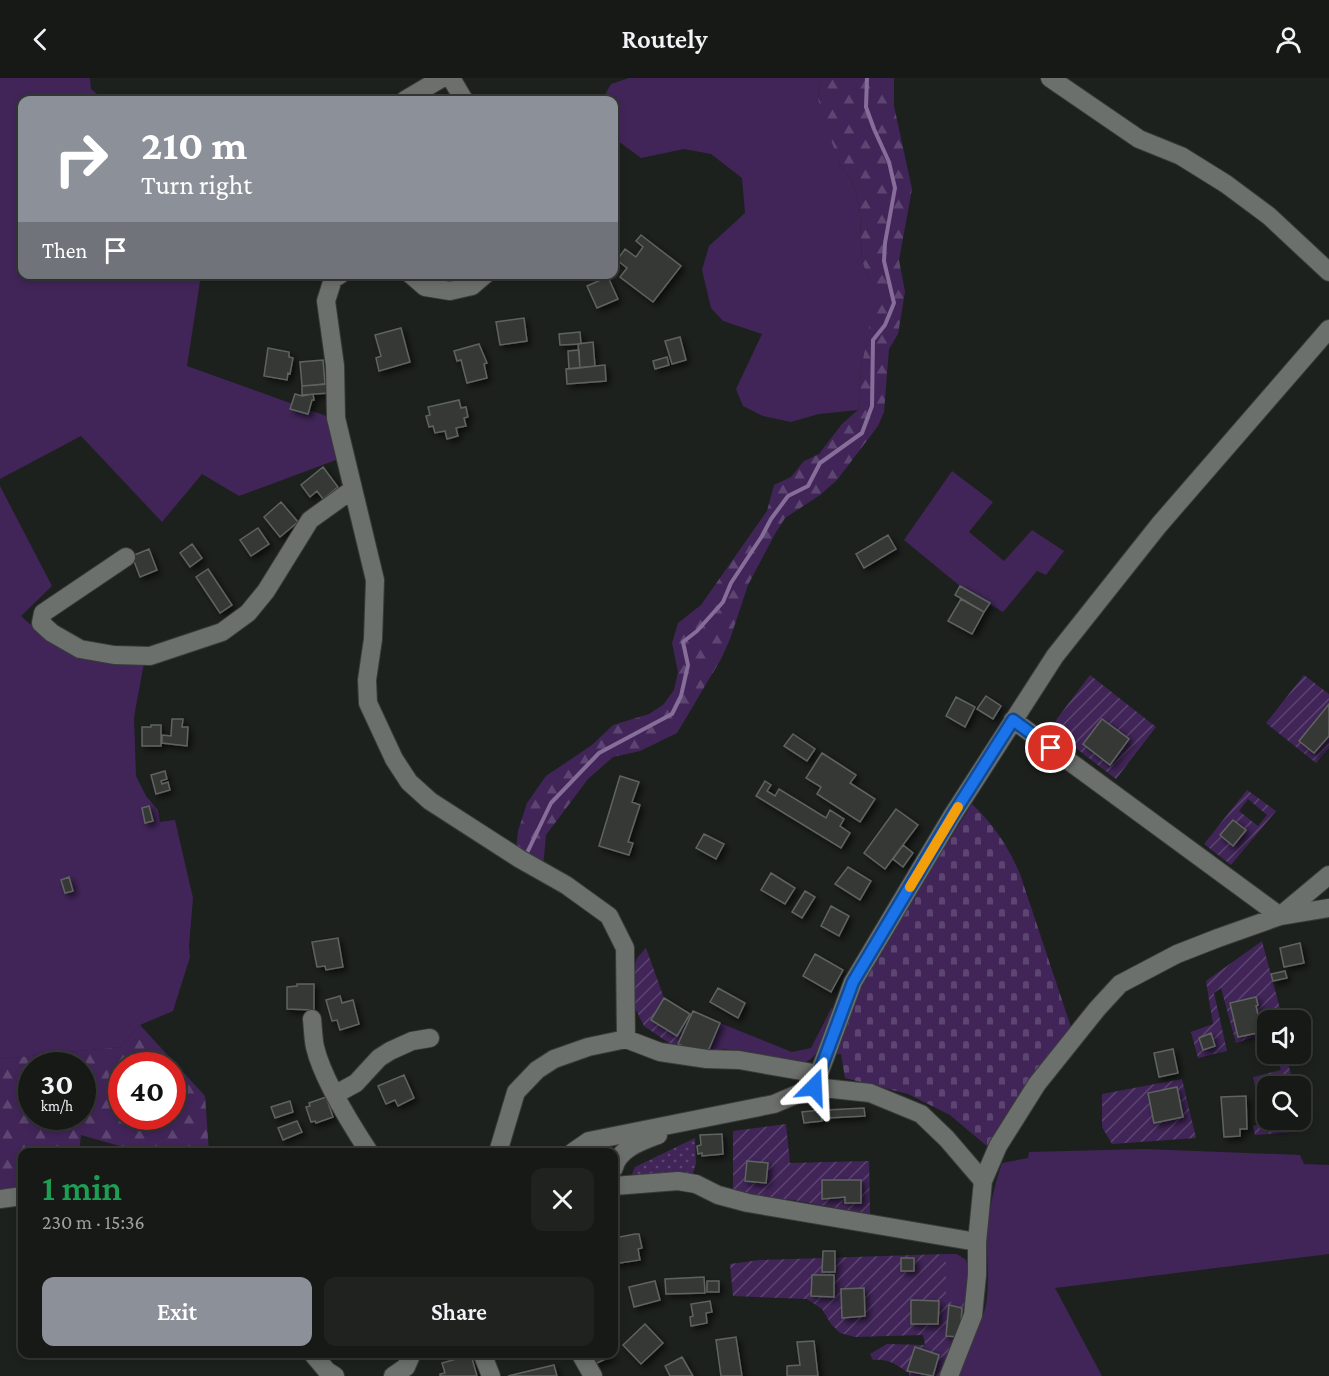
<!DOCTYPE html>
<meta charset="utf-8">
<style>
:root{--surface:#161916;--page:#1f221f;--text:#f1f3f6;--muted:#9ea0a1;--line:#353835;--accent:#8c9099}
body{margin:0;font-family:"Crimson Pro",serif;background:var(--page);color:var(--text);height:100vh;display:flex;flex-direction:column;font-size:22px;white-space:nowrap}
*{box-sizing:border-box;margin:0}
p{font-size:20px;color:var(--muted)}
.icon{flex:none;width:33px;height:33px;fill:none;stroke:currentColor;stroke-width:2;stroke-linecap:round;stroke-linejoin:round}
.map{position:relative;flex:1;overflow:hidden}
.drawer{position:absolute;left:18px;top:1070px;width:600px;height:210px;display:flex;flex-direction:column;background:var(--surface);border-radius:12px;box-shadow:0 3px 9px #0003,0 0 0 2px var(--line)}
.drawer>*{flex:none}
.banner{position:absolute;left:18px;top:18px;width:600px;height:183px;border-radius:12px;box-shadow:0 3px 9px #0003,0 0 0 2px var(--line);background:#8c9099;color:#fff;overflow:hidden}
.controls{position:absolute;left:1257px;top:932px;display:grid;gap:12px}
.controls a{display:grid;place-items:center;width:54px;height:54px;border-radius:12px;background:var(--surface);box-shadow:0 3px 9px #0003,0 0 0 2px var(--line);font-size:30px}
.speed{position:absolute;left:18px;top:974px;display:flex;gap:12px;font-size:30px;font-weight:700;text-align:center}
.speed>*{display:grid;place-content:center;width:78px;height:78px;border-radius:50%;background:var(--surface);box-shadow:0 3px 9px #0003,0 0 0 2px var(--line);line-height:1}
.speed small{font-size:15px;font-weight:400}
.speed .limit{border:9px solid #d22;background:#fff;color:#111}
.pin{position:absolute;display:grid;place-items:center;width:51px;height:51px;color:#fff;margin:-26px;border:3px solid #fff;border-radius:50%;box-shadow:0 2px 6px #0007}
.me{position:absolute;width:66px;margin:-33px;rotate:21deg;stroke-linejoin:round;filter:drop-shadow(0 0 4px #0008)}
.turn{display:flex;align-items:center;gap:21px;height:126px;padding:0 24px;font-size:27px}
.turn .icon{width:78px;height:78px;stroke-width:2.5}
.turn b{display:block;font-size:42px;line-height:51px}
.then{display:flex;align-items:center;height:57px;padding:0 24px;background:#0003;gap:12px;font-size:22px}
.round{display:grid;place-items:center;flex:none;width:63px;height:63px;border-radius:12px;background:var(--page)}
.summary{display:flex;align-items:center;justify-content:space-between;height:102px;padding:0 24px}
h1{font-size:36px;font-weight:600;line-height:45px;color:#1e9e55}
.action{display:flex;gap:12px;margin-top:auto;padding:12px 24px}
.action a{flex:1;height:69px;border-radius:12px;background:var(--accent);color:#fff;font-size:24px;font-weight:600;line-height:69px;text-align:center}
.action a+a{background:var(--page);color:var(--text)}
header{display:flex;justify-content:space-between;align-items:center;height:78px;padding:0 24px;background:var(--surface);font-size:27px;font-weight:600}
.map>svg:first-child{display:block}
.grass{fill:#412558}
.forest{fill:url(#forest-firs);fill-rule:evenodd}
.cemetery{fill:url(#cemetery-stones)}
.park{fill:url(#park-dots)}
.garden{fill:url(#garden-furrows);fill-rule:evenodd}
.lines{fill:none;stroke-linecap:round;stroke-linejoin:round}
.stream{stroke:#866d9a;stroke-width:4}
.building{fill:#343834;stroke:#5f6460;stroke-width:1.5;filter:url(#shadow)}
.minor-casing{stroke:#383b39;stroke-width:20}
.minor{stroke:#6c706c;stroke-width:18}
.route-casing{stroke:#114b97;stroke-width:15}
.route{stroke:#1a73e8;stroke-width:10}
.slow{stroke:#f59e0b;stroke-width:10}
</style>
<header><svg class="icon" aria-label="back" viewBox="0 0 24 24"><path d="M15 5l-7 7 7 7"/></svg>Routely<svg class="icon" aria-label="person" viewBox="0 0 24 24"><circle cx="12" cy="8" r="4"/><path d="M4 21q1-7 8-7t8 7"/></svg></header>
<div class="map">
<svg width="1329" height="1298" viewBox="0 0 1329 1298">
<defs>
<pattern id="forest-firs" width="22" height="20" patternUnits="userSpaceOnUse" patternTransform="scale(1.5)"><rect width="22" height="20" fill="#412558"/><path d="M5 1l3.5 6h-7zM16 11l3.5 6h-7z" fill="#5c4570"/></pattern>
<pattern id="cemetery-stones" width="16" height="16" patternUnits="userSpaceOnUse" patternTransform="scale(1.5)"><rect width="16" height="16" fill="#412558"/><path d="M2 7V4a2 2 0 0 1 4 0v3zM10 15v-3a2 2 0 0 1 4 0v3z" fill="#5c4570"/></pattern>
<pattern id="park-dots" width="8" height="8" patternUnits="userSpaceOnUse" patternTransform="scale(1.5)"><rect width="8" height="8" fill="#412558"/><path d="M2 2h.1M6 6h.1" fill="none" stroke="#5c4570" stroke-width="1.8" stroke-linecap="round"/></pattern>
<pattern id="garden-furrows" width="10" height="10" patternUnits="userSpaceOnUse" patternTransform="scale(1.5)"><rect width="10" height="10" fill="#412558"/><path d="M-1 1l2-2M0 10L10 0M9 11l2-2" fill="none" stroke="#5c4570"/></pattern>
<filter id="shadow"><feDropShadow dx="3.5" dy="3.5" stdDeviation="3" flood-color="#0009"/></filter>
</defs>
<rect width="100%" height="100%" fill="#1d211e"/>
<path class="grass" d="M0,0H90L91,11L104,22H22V196L201,197L187,288L329,339L336,382L239,418L202,396L162,444L81,358L0,401Z
M629,0H821L818,21L840,87L851,101L857,117L860,135L862,182L867,198L878,209L861,291L858,332L819,336L791,344L763,338L743,328L736,311L762,256L723,243L711,230L702,192L709,168L745,135L742,100L711,76L684,71L641,80L614,60V22H602L611,6Z
M952,393L993,424L969,454L1004,483L1032,452L1064,473L1046,497L1037,493L1003,534L960,508L904,462Z
M0,408L52,508L21,538L52,566L144,585L134,639L136,698L146,718L158,732L160,744L175,742L193,820L189,868L190,879L173,933L140,947L120,969L0,981Z
M832,929V933C827,947 823,969 812,980C795,997 746,974 726,971C720,970 713,973 708,974L720,945L792,974L811,970Z
M1144,1071L1300,1077L1304,1086L1329,1087V1176L1055,1210L1102,1298H955C965,1276 978,1254 985,1231C990,1210 987,1187 987,1166C986,1142 994,1108 1002,1085L1028,1080L1029,1074Z
M946,1176H957L966,1182L970,1198L969,1224H946Z"/>
<path class="forest" d="M821,0H894V28L912,111L899,182L905,214L898,256L889,271L884,334L878,348L837,402L820,417L785,440L775,456L748,507L730,561L721,581L677,655L640,673L613,679L588,701L546,757L543,789L516,770L518,753L527,725L546,698L592,667L613,647L649,636L663,627L674,612L678,594L672,565L678,545L701,527L767,433L774,407L791,399L804,383L819,376L842,346L858,332L861,291L877,209L867,198L862,182L860,135L857,117L851,101L840,87L827,51L818,21Z
M140,947L205,1018L209,1074H147V1071H130L81,1057L79,1074H22V1109L0,1114V981L120,969ZM32,987H82V1038H32ZM122,987H172V1038H122Z"/>
<path class="cemetery" d="M972,726C994,747 1008,768 1020,796L1075,961L988,1069L950,1037L908,1016L845,1000L841,976H836L853,923L873,882Z"/>
<path class="park" d="M695,1060L696,1086L691,1101H635L632,1096L635,1089Z"/>
<path class="garden" d="M1090,597L1156,649L1116,701L1059,657L1056,642Z
M1304,597L1329,616V670L1316,685L1266,645Z
M1247,712L1276,733L1231,787L1204,766ZM1248,721L1267,737L1258,748L1239,733Z
M1262,863L1283,942H1268L1267,955L1236,965L1221,910L1214,915L1227,973L1198,980L1191,954L1213,946L1206,903Z
M646,870L664,920L691,936L678,966L672,967L644,948L634,928L630,904L637,880Z
M1287,981L1294,1008H1268V1041H1300L1301,1036L1305,1053L1255,1057L1253,1048L1264,1045L1253,999L1281,992L1278,983Z
M1182,1001L1196,1060L1112,1066L1102,1049V1016Z
M786,1046L790,1085L869,1083L870,1136L793,1122L733,1116V1053Z
M946,1176V1224H969L941,1298H909V1295C897,1287 888,1280 873,1282L870,1276L887,1266L925,1267L923,1257L855,1259L840,1255L831,1246L822,1231L807,1221L733,1218L730,1186L760,1182Z"/>
<g class="lines">
<path class="stream" d="M526,777L551,725L599,675L672,636L681,618L688,587L683,564L697,553L723,524L731,505L762,458L771,441L788,418L808,408L820,385L862,355L872,328L873,262L885,247L894,225L884,183L885,165L895,110L889,84L874,51L866,29L867,0"/>
</g>
<path class="building" d="M641,157L681,188L653,224L620,199L627,190L617,182L625,171L636,179L643,169L636,163Z
M608,199L618,221L597,230L587,208Z
M524,240L527,263L500,267L496,244Z
M401,250L410,284L379,293L376,280L381,278L375,257Z
M580,254L581,266L560,267L559,256Z
M680,259L686,282L672,286L665,263Z
M593,264L595,288L580,290L578,266Z
M479,266L487,285L484,286L487,300L467,305L461,282L457,283L454,273Z
M268,270L289,274V279L293,280L290,296L288,295L287,302L264,298Z
M579,272L580,290L569,291L568,273Z
M667,279L669,287L655,291L653,283Z
M323,282L325,306L302,308L300,284Z
M605,287L606,303L567,306L566,291Z
M329,306V315L302,317V308Z
M295,316L302,318L313,316L314,322H312L308,336L290,331Z
M459,322L461,330L466,329L468,339L464,340L466,348L456,350L458,358L447,361L445,353L435,355L433,348L429,349L426,338L430,337L428,329Z
M323,389L338,409L323,421L317,413L310,419L301,407Z
M281,424L298,444L280,459L264,439Z
M258,450L269,466L251,478L240,462Z
M888,457L896,471L864,490L856,476Z
M192,466L202,480L190,489L180,475Z
M149,471L157,492L140,499L132,478Z
M208,491L232,527L220,535L196,499Z
M960,508L990,525L984,534L955,517Z
M961,521L984,534L972,556L948,543Z
M986,618L1001,628L993,641L977,631Z
M956,619L975,629L965,649L946,638Z
M1329,626V658L1314,675L1299,663Z
M172,641H183L182,649H188L187,668L162,665V657L171,658Z
M1102,641L1129,661L1110,687L1083,666Z
M151,647H161V668H142V649H151Z
M793,656L815,671L807,683L784,668Z
M822,675L856,697L850,705L875,721L860,744L817,716L821,709L806,700Z
M165,693L167,701L161,703L162,706L168,704L170,712L156,716L151,697Z
M620,698L639,704L632,724L640,727L628,764L633,765L629,777L599,768Z
M765,703L771,707L767,713L775,718L779,711L826,740L830,732L844,741L840,748L850,755L841,770L756,718Z
M149,728L153,743L145,745L142,730Z
M896,731L918,747L885,791L864,775Z
M1233,742L1246,752L1233,768L1220,757Z
M704,756L724,766L716,781L696,770Z
M903,767L913,775L903,789L893,781Z
M848,789L871,803L860,822L835,806Z
M771,795L795,810L785,826L761,812Z
M69,799L73,813L65,815L61,802Z
M805,813L815,819L802,840L792,834Z
M831,828L849,838L839,858L821,848Z
M338,860L343,889L326,892L325,888L317,889L312,864Z
M1300,865L1304,885L1284,889L1280,870Z
M815,876L843,892L831,914L803,898Z
M1285,893L1287,900L1273,903L1271,896Z
M297,906H314V932L287,931V909L297,908Z
M718,910L745,925L738,940L710,924Z
M340,918L342,925L353,922L359,946L340,952L337,942L332,943L326,922Z
M1256,919L1258,927L1256,928L1262,954L1238,959L1230,925Z
M664,920L690,936L677,958L651,942Z
M693,933L720,945L706,978L678,966Z
M1211,955L1215,968L1203,972L1199,960Z
M1173,971L1178,995L1159,999L1154,975Z
M404,997L414,1020L398,1028L395,1022L386,1026L378,1008Z
M1177,1009L1183,1039L1154,1045L1148,1015Z
M1268,1011V1041L1261,1013Z
M1246,1018L1247,1051H1240V1058L1224,1059L1221,1019Z
M326,1019L333,1039L316,1045L315,1043L311,1044L306,1029L310,1028L309,1025Z
M290,1023L293,1034L275,1040L271,1029Z
M864,1030L865,1038L828,1040L827,1032Z
M820,1032L822,1043L804,1045L802,1034Z
M1268,1041H1297L1285,1044L1286,1048L1277,1050L1276,1046L1269,1047Z
M297,1043L302,1054L283,1062L278,1050Z
M722,1056L723,1076L702,1078V1075L698,1076L697,1068L701,1067L700,1057Z
M747,1083L768,1085L766,1105L745,1103Z
M822,1102H861V1125H845V1119L822,1121Z
M635,1156H639L642,1170L638,1171L640,1182L614,1186V1160Z
M823,1173H835V1194H822Z
M901,1180H914V1193H901Z
M812,1197H834V1219L811,1218Z
M704,1199L705,1215L666,1216L665,1201Z
M655,1203L660,1222L634,1229L629,1209Z
M707,1203H719V1214H707Z
M864,1210L865,1238L842,1240L841,1211Z
M911,1222L939,1223L938,1246H911Z
M710,1223L712,1234L706,1235L707,1245L691,1248L690,1239L693,1238L691,1226Z
M949,1227L962,1230L960,1259L946,1258Z
M645,1246L663,1265L641,1286L623,1267Z
M736,1259L742,1298H721L716,1262Z
M814,1263L818,1298H787V1288L800,1287L797,1264Z
M915,1269L939,1277L933,1298L907,1293Z
M590,1275H611L612,1278L595,1286Z
M471,1277L477,1298H440V1296L445,1295L442,1285Z
M682,1279L693,1298H670L665,1288Z
M554,1287L557,1298H508Z"/>
<g class="lines">
<g class="minor-casing">
<path id="minor" d="M451,0L464,22
M1050,0L1139,61L1181,78L1226,106L1269,138L1329,194
M405,22L442,0
M341,196L333,201L326,223L335,288L336,340L375,502L373,561L367,602L368,625L394,681L409,704L430,723L520,781L566,807L609,838L625,870L626,961
M410,196L425,209L450,213L472,208L486,196
M126,479L43,535L41,545L52,555L80,571L114,577L150,578L222,554L248,535L266,513L310,442L353,411
M1013,642L1280,838L1329,797
M312,941C313,950 313,960 315,969C322,999 352,1048 369,1074
M336,1016L356,1005L379,980L390,973L412,963L430,960
M498,1074L516,1014L537,992L554,981L588,969L626,961L660,974L707,981L739,982L819,996
M573,1074L589,1063L774,1026L814,1009
M614,1090C618,1071 642,1063 658,1057
M983,1103L998,1068L1037,1006L1097,931L1120,906L1177,876L1218,860L1280,838L1329,830
M614,1108L678,1103L696,1106L718,1117L748,1125L977,1164
M0,1121L22,1118
M312,1275L327,1293L335,1298
M482,1275L491,1298
M580,1275L593,1298
M393,1298L406,1289L412,1275
M949,1298L973,1237L977,1197V1164L983,1103L947,1061L921,1036L870,1015L814,1009L853,904L952,738L1055,578L1159,447L1329,251"/>
</g>
<use href="#minor" class="minor"/>
</g>
<g class="lines">
<g class="route-casing">
<path id="route" d="M814,1009L853,904L952,738L1013,642L1051,670"/>
</g>
<use href="#route" class="route"/>
<path class="slow" d="M910,809L958,729"/>
</g>
</svg>
<div class="controls">
<a><svg class="icon" aria-label="sound" viewBox="0 0 24 24"><path d="M4 9h4l5-4v14l-5-4H4zM17 9q2 3 0 6"/></svg></a>
<a><svg class="icon" aria-label="search" viewBox="0 0 24 24"><circle cx="10" cy="10" r="6"/><path d="M15 15l6 6"/></svg></a>
</div>
<div class="speed"><div>30<small>km/h</small></div><div class="limit">40</div></div>
<div class="pin" style="left:1051px;top:670px;background:#d93025"><svg class="icon" aria-label="arrive" viewBox="0 0 24 24"><path d="M6 21V4h12l-3 4 3 4H6"/></svg></div>
<svg class="me" style="left:814px;top:1009px" viewBox="-20 -20 40 40"><path d="M0-17L14 15 0 8-14 15z" fill="#1a73e8" stroke="#fff" stroke-width="4"/></svg>
<div class="banner">
<div class="turn"><svg class="icon" aria-label="right" viewBox="0 0 24 24"><path d="M7 20v-9h11M14 6l5 5-5 5"/></svg><div><b>210 m</b>Turn right</div></div>
<div class="then">Then<svg class="icon" aria-label="arrive" viewBox="0 0 24 24"><path d="M6 21V4h12l-3 4 3 4H6"/></svg></div>
</div>
<section class="drawer">
<div class="summary"><div><h1>1 min</h1><p>230 m · 15:36</p></div><a class="round"><svg class="icon" aria-label="close" viewBox="0 0 24 24"><path d="M6 6l12 12M18 6L6 18"/></svg></a></div>
<div class="action"><a>Exit</a><a>Share</a></div>
</section>
</div>
